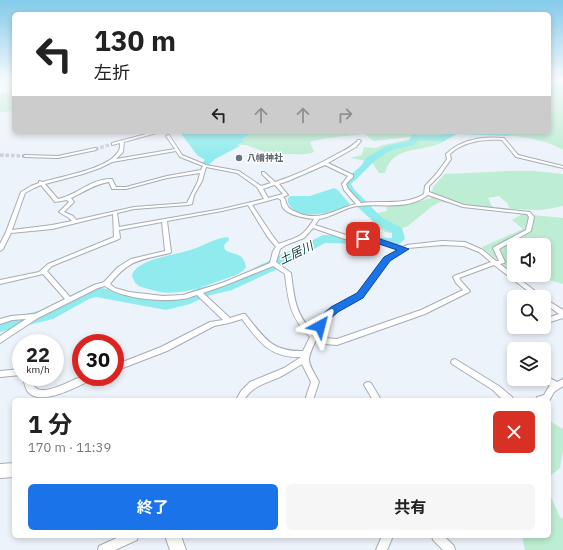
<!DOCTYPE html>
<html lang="ja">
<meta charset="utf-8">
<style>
:root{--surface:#fff;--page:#f6f6f6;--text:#222;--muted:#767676;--accent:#1a73e8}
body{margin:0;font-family:"IBM Plex Sans","Noto Sans JP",sans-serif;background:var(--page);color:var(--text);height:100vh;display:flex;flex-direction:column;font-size:15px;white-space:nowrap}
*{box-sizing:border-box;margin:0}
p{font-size:13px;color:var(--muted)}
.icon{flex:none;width:22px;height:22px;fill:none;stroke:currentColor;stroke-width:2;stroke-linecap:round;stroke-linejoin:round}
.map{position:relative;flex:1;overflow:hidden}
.side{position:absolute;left:12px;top:398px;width:539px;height:140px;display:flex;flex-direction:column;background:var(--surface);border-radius:6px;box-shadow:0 2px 6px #0003}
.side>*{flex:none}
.guide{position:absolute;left:12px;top:12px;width:539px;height:122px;border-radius:6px;box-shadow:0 2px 6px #0003;background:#fff;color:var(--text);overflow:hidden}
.controls{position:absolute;left:507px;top:238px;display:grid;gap:8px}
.controls a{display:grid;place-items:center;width:44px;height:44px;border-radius:6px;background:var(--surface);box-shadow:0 2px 6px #0003;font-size:20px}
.speed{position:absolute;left:12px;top:334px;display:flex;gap:8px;font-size:20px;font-weight:700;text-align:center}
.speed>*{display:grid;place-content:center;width:52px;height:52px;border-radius:50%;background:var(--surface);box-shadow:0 2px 6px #0003;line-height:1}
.speed small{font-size:10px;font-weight:400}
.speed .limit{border:6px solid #d22;background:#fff;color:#111}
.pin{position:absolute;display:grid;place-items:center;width:34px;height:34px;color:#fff;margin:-17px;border-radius:8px;box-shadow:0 2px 6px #0006}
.me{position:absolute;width:44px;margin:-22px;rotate:38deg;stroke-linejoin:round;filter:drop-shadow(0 0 3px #0008)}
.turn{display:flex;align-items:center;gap:14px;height:84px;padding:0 16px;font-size:18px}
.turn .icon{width:52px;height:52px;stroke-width:2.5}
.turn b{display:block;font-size:28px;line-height:34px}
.lanes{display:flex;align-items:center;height:38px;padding:0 16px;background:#0003;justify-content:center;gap:20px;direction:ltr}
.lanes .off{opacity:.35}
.round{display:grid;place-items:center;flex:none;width:42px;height:42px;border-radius:6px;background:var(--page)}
.head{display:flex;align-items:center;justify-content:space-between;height:68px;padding:0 16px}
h1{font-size:24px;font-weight:700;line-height:30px}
.button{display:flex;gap:8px;margin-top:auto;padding:8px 16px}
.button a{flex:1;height:46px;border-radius:6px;background:var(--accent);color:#fff;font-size:16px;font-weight:700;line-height:46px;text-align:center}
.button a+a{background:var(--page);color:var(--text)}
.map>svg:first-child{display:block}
.green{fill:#bdedd2}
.water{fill:#8febed}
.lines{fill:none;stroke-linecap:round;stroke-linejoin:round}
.river{fill:#8febed;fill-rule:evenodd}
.street-tunnel{stroke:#ccd1d7;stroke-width:3.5;stroke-dasharray:3.5 2;stroke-linecap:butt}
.street-casing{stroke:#a7acb3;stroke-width:2}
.secondary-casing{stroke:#a7acb3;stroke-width:2}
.street{fill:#fff;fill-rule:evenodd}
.secondary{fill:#fff;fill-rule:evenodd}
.route{fill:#1a73e8;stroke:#114b97}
.worship-dot{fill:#6b7280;stroke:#fff;stroke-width:1.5}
.labels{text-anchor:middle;stroke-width:3;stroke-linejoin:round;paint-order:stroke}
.far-worship-label{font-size:9px;font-weight:bold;fill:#5b616d;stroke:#fff;text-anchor:start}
.water-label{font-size:12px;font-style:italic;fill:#154042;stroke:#fff}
</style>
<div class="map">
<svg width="563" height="550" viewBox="0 0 563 550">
<rect width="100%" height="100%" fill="#edf3fa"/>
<path class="green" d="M549,80H563V150C540,135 488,133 460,133C452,135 448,140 441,143C418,153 393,145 385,173H379L372,162L350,158L362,155L364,147L376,148L383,145L411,139L410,137L373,141L365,134C359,134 312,140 310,142L314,152C299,158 281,149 267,160V164H259L256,160L265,152L246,145L234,144L251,132H549Z
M14,92V111L0,112V94Z
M510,171H534L563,174V206L542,210L510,209L507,203L499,196L488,198L493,208L440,202L431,207L408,226L390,233L385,232L372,222L370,215L387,211L386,207L413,203L431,198L433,187L445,174Z
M522,214L563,218V284L536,276L517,277L515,275H544V245H514V274L482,247L523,229L512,220Z
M550,421L563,429V450L560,468L549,477Z
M549,487L550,495L560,517L563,519V550H525L522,536H549Z"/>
<path class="water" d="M180,132H256L257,133L245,136L242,140L244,142L237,144L240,146L215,159L209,165L202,163L205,160L197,155Z
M334,188L338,190L348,202L350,204L348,206C332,212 299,223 288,203V198L290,196H310Z
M228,237L229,240L224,245L225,250C236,256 243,252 246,267L243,271L236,275C209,284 179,299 152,290C141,287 135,287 132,275C138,258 178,255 193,249C206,245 214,238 228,237Z"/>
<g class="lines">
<path class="river" d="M563,85V89L549,92V88Z
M449,132H520L507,136L457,134L443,141L418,140L415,145C408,147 400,147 393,150C377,155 364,173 351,184L354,189L382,218L402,228L405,239L398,245L325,243L284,266L232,290L207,296L190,304L166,310L96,297L89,299L53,319L0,332V320L43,310L79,291L96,287L166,300L181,296L198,288L223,283L323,235L392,238V233C373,222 350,204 341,183L362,165L365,159L386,146L409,141L412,135H442Z"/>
<path class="street-tunnel" d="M95,149L113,144
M0,155L25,156"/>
<g class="street-casing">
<path id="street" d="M154,132H160L124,142L123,152L116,159L175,149L166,136L168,135H169L182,155L206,165L239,171L261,186L271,183L262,174V172H264L275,182C296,175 318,165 337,154C345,150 352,147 358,140H360L361,141L356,147L328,163L353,175V177L346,184L348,189L361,203C382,200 404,206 424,194L425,186L437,173L447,159L446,154C461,139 484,136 504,138L518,155L563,166V168L516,157L502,140C483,139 464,141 450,154L451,159L440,175L429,186V192L464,205L530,212L534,217L531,231L499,249L505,262L504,263L500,264L543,297H536L494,265L459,278L461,281L469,290L470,291L469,292L425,314L337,345L324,344L316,340C305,363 308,361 319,382L313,400H305L311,382L302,364C295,368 288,373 280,377C267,383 252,386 244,400H236L241,391L250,382L284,368L301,357C270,358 259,342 242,319L229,323L214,326L167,351L115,371V365L161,347L210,322L223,320L197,295C192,296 187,299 182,299C161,302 122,299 105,286L98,288L38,318L0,343V336L26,319L12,320L0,324V319L11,316L35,314L65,299L43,274L0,284V280L39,272L48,264L114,237L113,214L52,229L11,233L3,249L0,251V244L6,232L21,192L31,186L39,183V181L43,182C62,176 108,169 118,152C120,150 120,146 120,143L112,145V143ZM176,151L180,157L203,166L201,170L167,176L126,187H116L112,179C92,178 77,195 58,199L45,184L83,174L100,168L112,162ZM325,165L348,176L342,184L344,190L356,204C335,209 319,223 296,212C289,209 287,207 285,199L283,197L288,195L279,184L288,181ZM206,167L237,173L257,187L264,199L222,209L119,227L117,213L134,209L188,205L192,204L194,195L202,181ZM200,173L198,181L187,203L134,207L76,220L73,216L64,212L74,202L71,198C84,192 95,184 109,182L112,189H126L167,178ZM41,185L55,202L67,200L69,202L59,212L69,218L72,221L52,225L12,230L25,193L34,188ZM274,185H275L283,194L268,198L263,189ZM428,195L463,207L527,214L529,217L526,230L494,247L493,248L499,261H496L483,250L465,242L442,241L407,245L403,247L374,237L346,235L315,225L319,219C332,217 344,208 357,206C379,203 408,211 428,195ZM278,198L281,200C281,200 282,206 282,206C286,215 305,218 314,219C302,238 299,236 279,244L272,235L252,205ZM248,205L267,236L276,247L273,251L270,263L222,283L183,295L163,296L129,292L115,288L110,284C129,259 141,260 170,253L171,252L167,221L222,211ZM162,222L165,251L131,259L118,267L104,282L94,285L70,297L47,271L52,266L119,239L120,238L119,230ZM313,228L345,239L373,241L399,249L385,258L358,293L333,307L325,315L313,331C295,315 294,296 291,273L276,262L280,249L286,245L304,238ZM442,245L464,246L479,252L491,262L454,276L453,277L456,283L463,290L421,310L337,339L325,338L318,335L329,319L337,311L362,297L389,260L408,248ZM273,266L285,274C288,300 290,318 310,337L303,351C271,352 264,337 245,314H243L230,318L203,293L226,285Z
M95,148L97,149L96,150L58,158L25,157L23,156L25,155L58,156Z
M544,298L563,310V318L544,324V319L559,314L544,303Z
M455,359L499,386L512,397L513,400H503L493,390L452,364L451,362L452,360Z
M21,369V375L0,377V371Z
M544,375L557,382L563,379V386L554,392L549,401V400H536L537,397L544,395L548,388L550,386L541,380V379H544Z
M23,377H31C32,380 32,384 34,386C42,398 71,380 81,377C85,376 90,377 94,377L93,379C79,386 41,407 28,392C25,388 24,382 23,377Z
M368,382L371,383L381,400H373L364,385L365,383Z
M121,536H138L137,540L115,550H98L99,546Z
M382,536H393L387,550H376Z
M432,536H444L454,546L455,550H443L433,540Z"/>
</g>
<g class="secondary-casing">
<path id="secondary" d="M14,463V477L0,478V464Z
M165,536H181L186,550H170Z"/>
</g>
<use href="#street" class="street"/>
<use href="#secondary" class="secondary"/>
</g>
<linearGradient id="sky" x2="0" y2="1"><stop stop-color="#84caea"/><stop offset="0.51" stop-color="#f7fafd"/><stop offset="1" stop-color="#f7fafd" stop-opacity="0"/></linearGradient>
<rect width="563" height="157" fill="url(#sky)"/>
<path class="route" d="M363,236L377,238L409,249L390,261L363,298L338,312L330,319L324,329H317L315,326L323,314L331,307L357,293L384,257L397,250L373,242L360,241L359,239Z"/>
<circle class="worship-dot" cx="239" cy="158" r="4"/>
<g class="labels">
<g class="far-worship-label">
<text x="247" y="161">八幡神社</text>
</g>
<g class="water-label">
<text transform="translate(296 253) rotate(-26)" y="4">土居川</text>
</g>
</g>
</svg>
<div class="controls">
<a><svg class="icon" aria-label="sound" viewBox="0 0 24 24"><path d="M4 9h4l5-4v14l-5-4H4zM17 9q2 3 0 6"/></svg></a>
<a><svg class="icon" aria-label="search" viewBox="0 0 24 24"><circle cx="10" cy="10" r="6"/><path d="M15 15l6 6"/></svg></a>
<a><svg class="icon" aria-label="layers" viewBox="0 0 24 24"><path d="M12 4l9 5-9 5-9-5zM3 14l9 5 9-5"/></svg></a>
</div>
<div class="speed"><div>22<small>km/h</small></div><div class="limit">30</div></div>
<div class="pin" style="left:363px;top:239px;background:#d93025"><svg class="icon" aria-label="arrive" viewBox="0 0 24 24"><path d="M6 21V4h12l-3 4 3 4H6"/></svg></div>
<svg class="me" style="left:320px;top:326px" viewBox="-20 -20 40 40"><path d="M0-17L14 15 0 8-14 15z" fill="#1a73e8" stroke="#fff" stroke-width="4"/></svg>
<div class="guide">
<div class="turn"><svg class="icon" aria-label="left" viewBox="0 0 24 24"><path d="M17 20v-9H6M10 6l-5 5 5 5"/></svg><div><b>130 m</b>左折</div></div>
<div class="lanes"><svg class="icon" aria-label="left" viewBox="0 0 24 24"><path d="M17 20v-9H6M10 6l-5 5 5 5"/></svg><svg class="icon off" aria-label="ahead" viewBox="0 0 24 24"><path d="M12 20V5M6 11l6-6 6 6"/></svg><svg class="icon off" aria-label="ahead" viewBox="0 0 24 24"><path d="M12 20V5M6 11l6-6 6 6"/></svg><svg class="icon off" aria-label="right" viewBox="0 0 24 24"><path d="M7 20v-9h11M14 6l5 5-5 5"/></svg></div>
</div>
<section class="side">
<div class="head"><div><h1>1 分</h1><p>170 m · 11:39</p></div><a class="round" style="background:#d93025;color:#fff"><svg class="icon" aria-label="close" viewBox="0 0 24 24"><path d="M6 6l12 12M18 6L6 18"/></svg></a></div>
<div class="button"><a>終了</a><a>共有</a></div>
</section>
</div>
